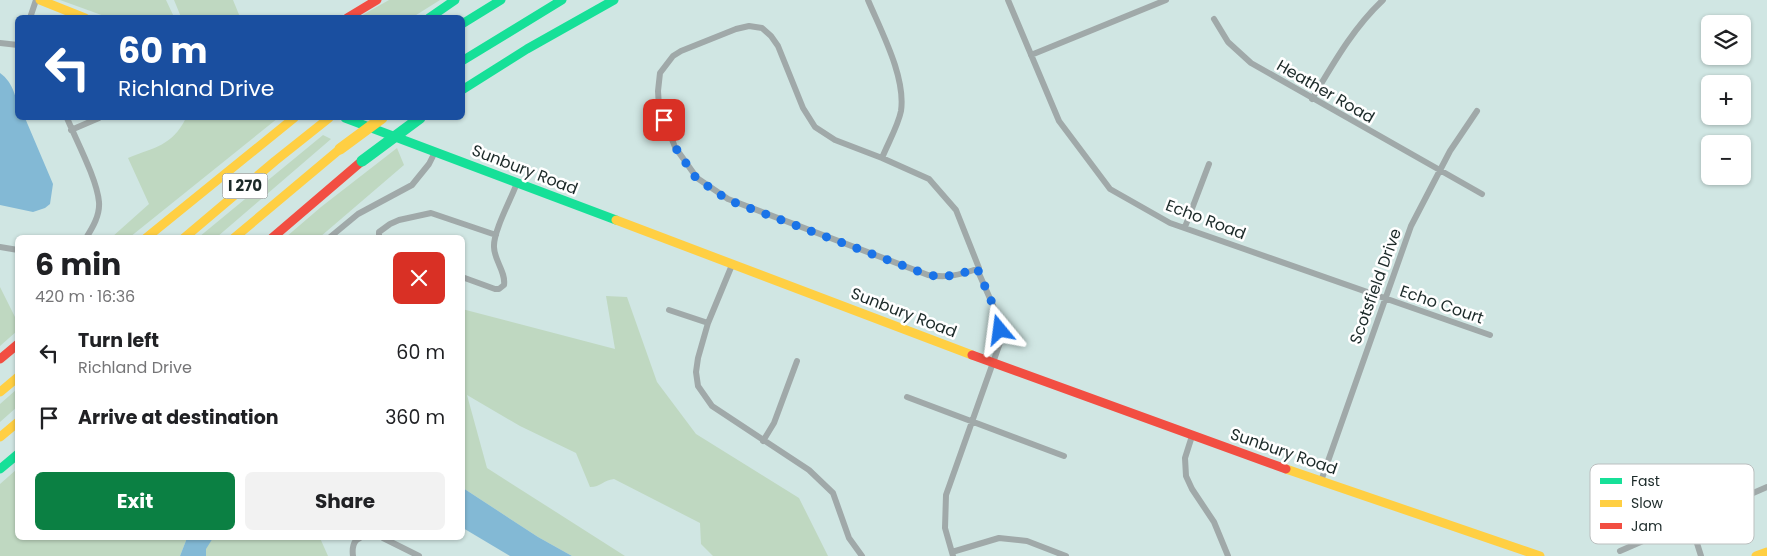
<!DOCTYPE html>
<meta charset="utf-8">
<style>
:root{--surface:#fff;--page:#f2f2f2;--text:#202124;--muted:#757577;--accent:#0b8043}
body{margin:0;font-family:Poppins,sans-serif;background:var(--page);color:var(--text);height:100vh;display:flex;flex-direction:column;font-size:19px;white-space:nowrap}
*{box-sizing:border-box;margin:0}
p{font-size:16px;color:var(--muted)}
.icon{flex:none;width:28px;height:28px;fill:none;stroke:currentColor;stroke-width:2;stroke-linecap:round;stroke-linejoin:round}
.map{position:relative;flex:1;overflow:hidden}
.side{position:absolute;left:15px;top:235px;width:450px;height:305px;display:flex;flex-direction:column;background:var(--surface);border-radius:8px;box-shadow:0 1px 4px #0004}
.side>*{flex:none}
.hud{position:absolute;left:15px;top:15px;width:450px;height:105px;border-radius:8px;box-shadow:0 1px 4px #0004;background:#1a4fa0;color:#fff;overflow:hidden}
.fabs{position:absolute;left:1701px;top:15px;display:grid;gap:10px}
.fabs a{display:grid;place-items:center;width:50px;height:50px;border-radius:8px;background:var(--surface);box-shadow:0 1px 4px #0004;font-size:25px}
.pin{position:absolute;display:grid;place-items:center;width:42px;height:42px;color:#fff;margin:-21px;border-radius:10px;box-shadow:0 2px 8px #0006}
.me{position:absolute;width:55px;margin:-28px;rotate:344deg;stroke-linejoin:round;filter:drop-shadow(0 0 4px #0008)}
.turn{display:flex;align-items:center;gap:18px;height:105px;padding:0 20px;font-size:22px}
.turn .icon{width:65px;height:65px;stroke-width:2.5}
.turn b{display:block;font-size:35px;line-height:42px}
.round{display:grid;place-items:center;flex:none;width:52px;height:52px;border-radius:8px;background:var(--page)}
.overview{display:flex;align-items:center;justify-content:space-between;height:85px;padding:0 20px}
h1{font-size:30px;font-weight:700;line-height:38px}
.cta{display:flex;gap:10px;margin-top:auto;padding:10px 20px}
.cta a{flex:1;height:58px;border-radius:8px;background:var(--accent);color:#fff;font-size:20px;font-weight:700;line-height:58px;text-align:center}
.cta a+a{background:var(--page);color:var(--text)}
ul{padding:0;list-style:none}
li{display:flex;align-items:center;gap:15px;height:65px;padding:0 20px}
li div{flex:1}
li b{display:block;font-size:19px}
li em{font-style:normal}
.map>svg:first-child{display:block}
.green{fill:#bfd8c1}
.water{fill:#83b9d5}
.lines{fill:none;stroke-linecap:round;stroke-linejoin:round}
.street{stroke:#a0a9a9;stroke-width:6}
.fast{stroke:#16e098;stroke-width:9}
.slow{stroke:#ffcf43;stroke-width:9}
.jam{stroke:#f24e42;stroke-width:9}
.fast-bridge{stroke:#16e098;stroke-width:11}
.slow-bridge{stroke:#ffcf43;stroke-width:11}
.route{stroke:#1a73e8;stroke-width:9;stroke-dasharray:0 16.2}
.labels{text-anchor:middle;stroke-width:5;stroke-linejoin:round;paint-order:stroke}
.shield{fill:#fff;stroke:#606a69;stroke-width:1}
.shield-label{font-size:15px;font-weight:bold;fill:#1c2a29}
.street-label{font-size:16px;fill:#1c2a29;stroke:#fff}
.key{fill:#fff;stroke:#bbbfbf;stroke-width:1}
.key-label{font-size:14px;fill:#1c2a29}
</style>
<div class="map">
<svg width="1767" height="556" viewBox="0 0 1767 556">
<rect width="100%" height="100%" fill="#d0e6e3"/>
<path class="green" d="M60,0H166L174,17H107Z
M174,0H233L240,17H181Z
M389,0H440L413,17H359Z
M186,118H278L130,237H112L149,204L128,158C155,147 172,146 186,118Z
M323,135L331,139L217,237H199Z
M397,148L404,165L320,237H286L321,207Z
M0,287L17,321V331L0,346Z
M606,296L627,297L657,382L696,434L799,498L828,556H713L701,544L700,523L614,479C603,480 601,487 590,487L576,453L520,426L467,395L487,468L625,556H572L538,537L463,488L462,309L615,349Z
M17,389V407L0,422V404Z
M17,469L18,538H187L180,556H0V484Z
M213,538H320L328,556H206L205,549Z"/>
<path class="water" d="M0,73C14,83 18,101 18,118H25L53,184L50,204L45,208L33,212L0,205Z
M463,488L538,537L572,556H510L463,528Z
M187,538H213L206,549V556H180Z"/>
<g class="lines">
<path class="street" d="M868,0C881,31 906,77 901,111C898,126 888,143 882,158
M1008,0L1059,121L1110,189L1170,223L1490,335
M30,18L36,0
M1214,19L1228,42L1251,63L1482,194
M0,43L18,45
M1031,55L1166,0
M1312,99C1333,64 1353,28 1383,0
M67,118C76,140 97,179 99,202C100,215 93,227 86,238
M71,130L99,118
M1185,227L1209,164
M329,238L358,214L412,185L429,164L435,152
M379,238V232L390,224L399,220L431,213L496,235
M0,247L18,250
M732,265L708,323L698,358L696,372L698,386L712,406L809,470L833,493L849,538L862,556
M462,277L495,289H499L504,285C506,272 494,260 494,247C493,232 511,199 517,183
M669,310L708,323
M907,397L1064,456
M1192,436L1185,458L1186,476L1192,489L1214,522L1228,556
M763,441L774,423L797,361
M1321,481L1411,226L1450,151L1477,111
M1690,521L1701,556
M383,538L419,556
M1620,551L1767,487
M952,552L999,538L1027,541L1066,556
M353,556C352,549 353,540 360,538
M953,556L945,528L946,495L1001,340L999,319L977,269L979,268L956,210L929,179L882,158L835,140L815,127L803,108L778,46L771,36L762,28L749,26L736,29L681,51L673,56L660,73L658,91L659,107L675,147L697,178L728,199L928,275C948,278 959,275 977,269"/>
<path class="fast" d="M429,18L455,0
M462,24L501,0
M462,61L562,0
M462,90L527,49L614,0
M345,118L616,220
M0,469L18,454"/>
<path class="slow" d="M40,0L85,18
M616,220L972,355
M146,238L294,118
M184,238L275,161L329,118
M234,238L340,149
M0,392L18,377
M0,437L18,422
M1286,469L1540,556
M1756,556L1767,552"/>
<path class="jam" d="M347,18L377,0
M272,238L362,161
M972,355L1286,469
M0,359L18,344"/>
<path class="fast-bridge" d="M362,161L420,118"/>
<path class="slow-bridge" d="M340,149L382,118"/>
</g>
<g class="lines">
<path class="route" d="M664,120L675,147L696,178L728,200L928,275C948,278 959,275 977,268L999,319L1000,330"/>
</g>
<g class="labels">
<rect class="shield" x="222.5" y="173.5" width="45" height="25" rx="4"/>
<g class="shield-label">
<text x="245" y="191">I 270</text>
</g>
<g class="street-label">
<text transform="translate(1326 91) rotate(30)" y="6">Heather Road</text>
<text transform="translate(525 169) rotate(21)" y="6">Sunbury Road</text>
<text transform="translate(1206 219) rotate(21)" y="6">Echo Road</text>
<text transform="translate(1375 286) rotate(-70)" y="6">Scotsfield Drive</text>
<text transform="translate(1442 304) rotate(19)" y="6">Echo Court</text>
<text transform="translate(904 312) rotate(21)" y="6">Sunbury Road</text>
<text transform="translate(1284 451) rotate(19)" y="6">Sunbury Road</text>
</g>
</g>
<rect x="1590" y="464" width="164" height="80" rx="8" class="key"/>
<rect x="1600" y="478" width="22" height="6" fill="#16e098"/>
<rect x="1600" y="500" width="22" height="7" fill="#ffcf43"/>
<rect x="1600" y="523" width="22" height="6" fill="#f24e42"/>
<g class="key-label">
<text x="1631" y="486">Fast</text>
<text x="1631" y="508">Slow</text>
<text x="1631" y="531">Jam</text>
</g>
</svg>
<div class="fabs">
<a><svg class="icon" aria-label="layers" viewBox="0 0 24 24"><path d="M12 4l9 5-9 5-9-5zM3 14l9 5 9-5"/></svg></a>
<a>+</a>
<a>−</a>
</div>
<div class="pin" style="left:664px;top:120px;background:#d93025"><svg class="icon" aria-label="arrive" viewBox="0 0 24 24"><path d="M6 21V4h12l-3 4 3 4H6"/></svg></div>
<svg class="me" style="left:1000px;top:330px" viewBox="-20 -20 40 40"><path d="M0-17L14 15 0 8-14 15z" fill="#1a73e8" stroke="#fff" stroke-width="4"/></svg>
<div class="hud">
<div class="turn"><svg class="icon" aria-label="left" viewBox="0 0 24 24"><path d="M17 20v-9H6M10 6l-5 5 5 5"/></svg><div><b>60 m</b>Richland Drive</div></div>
</div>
<section class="side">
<div class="overview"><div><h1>6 min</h1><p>420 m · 16:36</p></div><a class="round" style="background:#d93025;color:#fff"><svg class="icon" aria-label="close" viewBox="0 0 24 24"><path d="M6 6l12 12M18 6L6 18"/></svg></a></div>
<ul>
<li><svg class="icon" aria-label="left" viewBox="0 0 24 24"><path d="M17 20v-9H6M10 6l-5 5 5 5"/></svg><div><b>Turn left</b><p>Richland Drive</p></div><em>60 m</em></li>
<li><svg class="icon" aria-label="arrive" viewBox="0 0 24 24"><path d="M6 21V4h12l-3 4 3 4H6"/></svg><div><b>Arrive at destination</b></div><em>360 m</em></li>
</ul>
<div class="cta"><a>Exit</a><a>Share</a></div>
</section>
</div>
